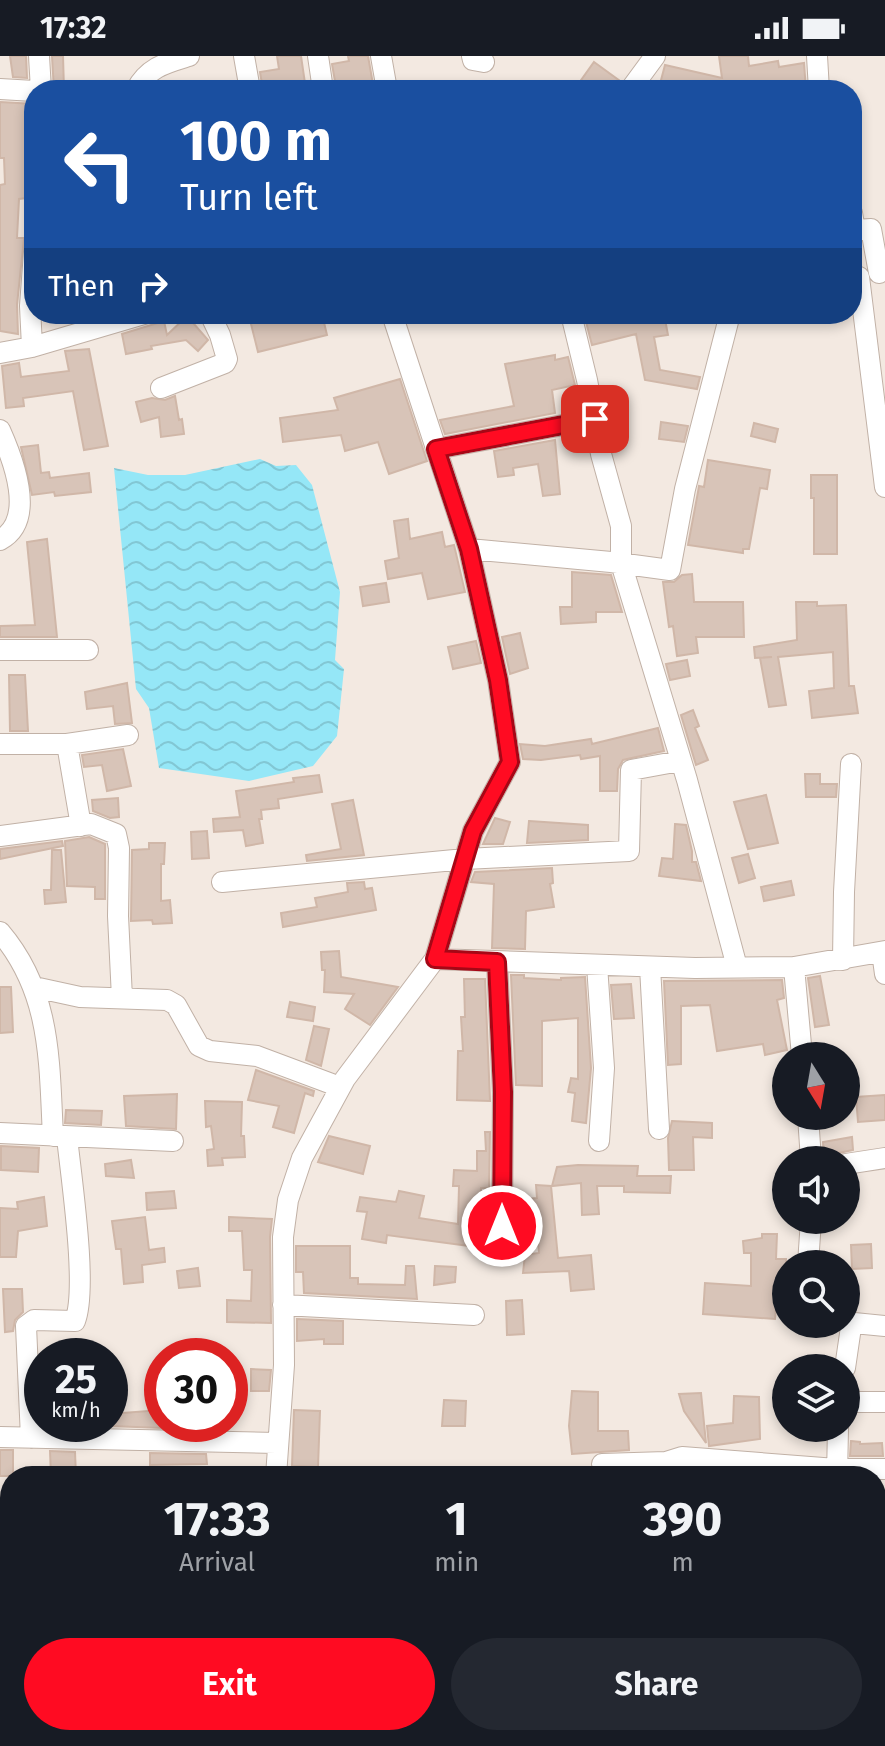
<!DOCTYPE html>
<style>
:root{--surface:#171b24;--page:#242831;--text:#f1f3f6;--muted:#9ea1a6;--accent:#ff0b22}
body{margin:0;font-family:"Fira Sans",sans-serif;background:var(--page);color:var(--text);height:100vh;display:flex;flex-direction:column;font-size:30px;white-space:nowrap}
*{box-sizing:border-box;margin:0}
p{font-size:26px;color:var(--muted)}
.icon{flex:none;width:44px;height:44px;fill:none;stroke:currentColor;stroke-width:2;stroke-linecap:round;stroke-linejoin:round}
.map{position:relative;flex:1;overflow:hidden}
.side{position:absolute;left:0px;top:1410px;width:886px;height:280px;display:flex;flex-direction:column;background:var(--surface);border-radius:32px 32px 0 0;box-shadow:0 4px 12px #0003}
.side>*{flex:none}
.hud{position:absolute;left:24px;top:24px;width:838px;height:244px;border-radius:32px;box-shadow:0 4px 12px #0003;background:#1a4fa0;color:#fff;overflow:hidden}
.needle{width:52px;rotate:169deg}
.tools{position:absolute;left:772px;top:986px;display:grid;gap:16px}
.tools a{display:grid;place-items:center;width:88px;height:88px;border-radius:50%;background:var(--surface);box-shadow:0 4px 12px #0003;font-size:40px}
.speed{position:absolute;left:24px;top:1282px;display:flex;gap:16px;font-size:40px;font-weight:700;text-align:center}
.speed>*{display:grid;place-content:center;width:104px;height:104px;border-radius:50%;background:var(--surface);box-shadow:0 4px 12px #0003;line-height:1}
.speed small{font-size:20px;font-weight:400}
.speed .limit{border:12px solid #d22;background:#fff;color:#111}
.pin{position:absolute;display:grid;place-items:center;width:68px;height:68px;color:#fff;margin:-34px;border-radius:16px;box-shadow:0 4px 12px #0006}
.me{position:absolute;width:88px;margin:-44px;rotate:0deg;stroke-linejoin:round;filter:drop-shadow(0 0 6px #0008)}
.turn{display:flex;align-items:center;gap:28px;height:168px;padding:0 24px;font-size:36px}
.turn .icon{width:104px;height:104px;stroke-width:2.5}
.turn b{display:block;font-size:56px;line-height:68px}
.then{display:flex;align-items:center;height:76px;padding:0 24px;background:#0003;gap:16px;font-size:30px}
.eta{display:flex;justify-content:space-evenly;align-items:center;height:136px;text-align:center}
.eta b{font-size:48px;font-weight:700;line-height:56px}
.primary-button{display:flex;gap:16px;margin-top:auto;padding:16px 24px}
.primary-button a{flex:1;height:92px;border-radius:48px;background:var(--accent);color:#fff;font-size:32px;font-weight:700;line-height:92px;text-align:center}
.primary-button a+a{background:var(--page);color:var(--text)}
.status{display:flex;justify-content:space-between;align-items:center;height:56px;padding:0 40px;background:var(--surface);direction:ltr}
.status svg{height:22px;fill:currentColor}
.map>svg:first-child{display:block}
.water{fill:url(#water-waves)}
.building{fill:#d8c4b8;stroke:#d0b7a8;stroke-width:2}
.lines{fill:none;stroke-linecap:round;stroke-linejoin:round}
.street-casing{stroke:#c1b1a6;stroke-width:22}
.street{stroke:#fff;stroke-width:20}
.route-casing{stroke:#a60716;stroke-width:20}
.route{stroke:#ff0b22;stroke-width:14}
</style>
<div class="status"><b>17:32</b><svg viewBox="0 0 49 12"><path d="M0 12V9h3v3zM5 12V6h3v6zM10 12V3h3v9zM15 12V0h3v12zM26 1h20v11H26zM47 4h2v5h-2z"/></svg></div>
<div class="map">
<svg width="885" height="1690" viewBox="0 0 885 1690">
<defs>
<pattern id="water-waves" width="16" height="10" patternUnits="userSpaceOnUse" patternTransform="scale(2)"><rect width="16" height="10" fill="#95e7f7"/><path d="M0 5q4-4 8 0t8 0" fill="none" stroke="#82c7d4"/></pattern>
</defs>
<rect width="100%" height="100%" fill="#f3e9e1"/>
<path class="water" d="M260,403L276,410L296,409L312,429L340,536L335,604L344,613L337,680L313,710L249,725L159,712L149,652L136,633L114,412L148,419H185Z"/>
<path class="building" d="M10,0H26L27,22L13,21Z
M52,0H63L64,34H54Z
M277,0H301L306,34H263L260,16L279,13Z
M348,0H368L374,34H351V29L336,31L332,8L349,5Z
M719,0H748L749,10L778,5L779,11L804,7L806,34H687L660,28L665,9L722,22Z
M594,6L620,25L613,34H574Z
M0,46L34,48V141L19,143L17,182H24L17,249L18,278L0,275V129L5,128L4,102H0Z
M272,258H322L327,279L258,296L250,264Z
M584,258H635L636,261L664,258L668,279L654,281L660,314L700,321L697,333L645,324L636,278L592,289Z
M187,260L208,284L198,295L186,284L151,290L152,293L126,298L122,278L164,265L167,279Z
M89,293L108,390L84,394L73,335L23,342L24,350L6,352L2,310L19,307L21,321L69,315L65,295Z
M555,299V304L568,301L575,329L552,334L555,357L445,378L440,364L514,350L505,308Z
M400,323L427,405L389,418L378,386L345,395L341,379L283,386L280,362L338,354L334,342Z
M175,340L179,364L182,363L184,378L161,381L159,361L141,366L136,346L152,342L165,344Z
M661,366L688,370L684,386L659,383Z
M754,367L778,373L775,386L751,380Z
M555,384L560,438L543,440L538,408L513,412L514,419L498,421L494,395Z
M38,389L41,417L49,416L50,422L89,417L91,436L55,440L54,436L32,439L21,391Z
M708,404L770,414L767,433L760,432L749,493H743V497L688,489L698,436L699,430L704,431Z
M811,419H837V498H814V442H811Z
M408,463L410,483L442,476L445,491L454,489L465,536L428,543L422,517L388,523L385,505L399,502L394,465Z
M47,483L57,581H0V570L35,569L27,486Z
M572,516L611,519L622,556H596V566L561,568L560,551H572Z
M692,518L694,546H743L744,581H696L698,597L677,600L673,570L669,571L663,526H674L682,519Z
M386,527L389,546L363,550L360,531Z
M796,546H817V550L846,549L849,630H854L858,657L812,662L809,635L834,632L833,596L778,601L786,649L769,651L760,602L772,601L755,602L754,591L797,584Z
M520,577L528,612L510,618L502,581Z
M476,585L481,607L453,613L448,591Z
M687,604L690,620L670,624L666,608Z
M9,619H25L28,675H10Z
M127,627L132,667L115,668L113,650L87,653L85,636Z
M693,654L699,670L695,672L708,704L696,709L681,659Z
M658,672L664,695L623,704L618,713L617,735H600V700L581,703L580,699L541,704L523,703L520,688L545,690L591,683L592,688Z
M123,693L131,730L107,735L102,709L84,711L82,699Z
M805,718H820V728H837L836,741H806Z
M319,719L322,736L278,743L279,752L261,754L262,763H259L263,787L246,790L243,774L214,776L213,763L240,761L236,735L294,726L293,722Z
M766,739L778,787L748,793L734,746Z
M118,742L119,761L110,762L93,755L92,744Z
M353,744L364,799L307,805L306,799L341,793L332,748Z
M495,762L510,766L503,788H483Z
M529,765L588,769V784L527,787Z
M675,768L686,769L692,795V806H696L701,825L659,820L662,802L673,803Z
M207,775L209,802L192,803L191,776Z
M89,781L105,788V843H95V831L67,830L65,785Z
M62,785L63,790L0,803V793Z
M149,787H165L164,808H161V845L170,844L172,867L153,868L152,864L131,865L132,794L149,793Z
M52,794H61L66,846L45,848L44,834H51Z
M748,798L755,822L739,827L732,802Z
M552,812L553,827L550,828L554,851L526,855L525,893L492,892L494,828L471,826L475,816Z
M791,825L794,839L764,845L761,831Z
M364,826L365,833L372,832L376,854L283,871L281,857L317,851L315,842L348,836L347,827Z
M339,895L341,921L398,931L370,969L345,953L354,938L324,936L325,914H322L321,896Z
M511,919H524V922L561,924V922L585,921L591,1012L586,1067L572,1065L575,1037L568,1036L571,1022L578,1023V962L542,965V1030L516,1029Z
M820,920L829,969L815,971L808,922Z
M464,923H485L490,1045L457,1044L458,995H463L461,961H465Z
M782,924L784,942L777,944L787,994L765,999L763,988L717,995L710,949L681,950V1008L668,1009L664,925Z
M631,928L634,962L614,963L611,929Z
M0,931H11L13,976L0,977Z
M290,946L315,951L313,965L287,961Z
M314,970L329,973L321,1010L306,1004Z
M256,1014L314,1035L313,1040L305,1037L294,1077L273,1071L279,1050L248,1044Z
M177,1038L176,1073L126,1070L124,1040Z
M885,1039V1064L858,1066L856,1041Z
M205,1045L242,1046L241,1080H244L245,1101L222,1102L223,1109L208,1110L207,1094L214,1093L211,1070L206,1071Z
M66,1054L102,1055L101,1069L65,1067Z
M672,1065L712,1067V1082L693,1081L694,1114H669L668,1082Z
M485,1076H490L489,1132H481L480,1179L507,1182V1195L387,1179L386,1187L362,1183L367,1156L357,1155L360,1141L396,1146L399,1135L424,1140L419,1162L458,1168L459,1130H453L454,1114L477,1115V1095H486Z
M329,1080L370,1090L363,1118L318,1106Z
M852,1081L853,1094L839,1097L834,1104H824L823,1086Z
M1,1090L39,1092L38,1116L1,1114Z
M131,1104L134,1122L106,1120L105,1108Z
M578,1109L638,1110L637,1120H671L670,1137L624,1136V1130H597L599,1158L582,1159L581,1127L552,1130L557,1111Z
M536,1129L551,1130L558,1202L591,1199L594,1233L571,1235L569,1215L523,1217L525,1199L539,1197L536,1160L518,1161L516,1144L537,1142Z
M174,1135L176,1152L147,1154L146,1137Z
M44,1141L47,1170L18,1175L16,1201H0V1152L18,1153L17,1146Z
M145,1161L149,1194L164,1192L165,1206L142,1209L143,1226L124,1228L121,1193H116L112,1165Z
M229,1161L272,1163L270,1181L271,1267L227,1266V1244L251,1245L252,1214H244L242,1175H229Z
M762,1178H777L776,1203H786V1231H778L775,1263L703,1258L705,1227L751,1230V1197H744L743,1185L762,1182Z
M871,1188L872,1212L852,1213L851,1189Z
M296,1190H350V1222H358V1228L405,1229L406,1210H414L417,1243L304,1237L303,1216H296Z
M435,1210L456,1211L455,1226L434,1229Z
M198,1212L200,1230L179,1232L177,1215Z
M3,1233H22L23,1256L15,1264L13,1275L5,1276Z
M522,1244L524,1278L507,1279L506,1245Z
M297,1263L343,1265V1288H324V1283L297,1285Z
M251,1313L271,1314L269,1335H251Z
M572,1335L598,1336V1375H628L629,1394L572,1398L569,1370Z
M701,1337L706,1387L684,1355L679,1338Z
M734,1340L759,1341L760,1383L709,1390L707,1370L733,1367Z
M444,1344L466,1345L465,1370H442Z
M161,1354L162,1372L110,1370V1358Z
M294,1354L320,1355L318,1411L292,1410Z
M851,1385L860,1386V1388L882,1387L883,1400H850Z
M0,1394H13V1420H0Z
M50,1395L75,1396L76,1420H51Z
M150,1397L206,1398L207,1408L150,1409Z"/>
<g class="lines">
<g class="street-casing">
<path id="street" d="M39,0L41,34
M244,0L250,34
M318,0L323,34
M381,0L387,34
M472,0L473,4L484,6
M817,0L819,34
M0,33L34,35
M136,34C148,11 166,7 189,0
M630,34L655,0
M852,157L855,174L871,173L879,217
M859,221L885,431
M571,258L587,324L601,398L621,470V507L687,724L737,911
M32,291L30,250L34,196
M0,297L32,291L144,258
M161,332L225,307L227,303L220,279L210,258
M0,374C13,403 37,464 0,484
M436,393L595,363
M469,493L611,506L670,514L685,433L730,258
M0,594H88
M0,688H67L128,679
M67,688L81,770
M0,780L91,768L116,778L119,792L118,860L122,942
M222,826L465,803L629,795L631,714L680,705
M0,876C52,937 49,1006 53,1080
M882,896L885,918
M435,903L695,912L794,911L885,895
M843,904L844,836L851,708
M497,906L503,1036L502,1170
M597,909L604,1012L599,1085
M650,911L659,1073
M794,911L802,1000
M34,931L80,941L167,944L176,949L199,990L210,995L257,1000L340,1031
M808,1060L811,1104
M0,1077L173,1085
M846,1108L885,1102
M808,1208L811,1164
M283,1249L474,1259
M845,1312L851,1271L854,1267L885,1270
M846,1346H885
M0,1381L276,1387
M31,1382L26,1270L34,1264L75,1265C88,1232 71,1121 67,1081
M602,1408L666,1406L682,1401L836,1413H885
M276,1420L284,1309L283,1181L288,1144L302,1102L345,1023L435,903L473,775L510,706L498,624L469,493L392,258
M837,1420L838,1372
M291,1680L292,1690
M538,1680V1682L642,1690"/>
</g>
<use href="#street" class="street"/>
</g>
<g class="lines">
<g class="route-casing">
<path id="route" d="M502,1170L503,1036L497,906L435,903L473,775L510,706L498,624L469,493L436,393L595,363"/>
</g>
<use href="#route" class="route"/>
</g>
</svg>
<div class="tools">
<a><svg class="needle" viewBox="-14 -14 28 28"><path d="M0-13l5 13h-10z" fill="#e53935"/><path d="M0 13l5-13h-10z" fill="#9ea1a6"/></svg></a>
<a><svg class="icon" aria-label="sound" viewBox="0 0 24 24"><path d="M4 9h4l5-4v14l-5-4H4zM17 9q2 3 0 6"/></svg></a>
<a><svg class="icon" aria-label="search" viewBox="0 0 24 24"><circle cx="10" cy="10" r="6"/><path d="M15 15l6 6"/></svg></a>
<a><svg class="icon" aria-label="layers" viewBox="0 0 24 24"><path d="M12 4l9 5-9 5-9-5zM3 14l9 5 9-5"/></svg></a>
</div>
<div class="speed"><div>25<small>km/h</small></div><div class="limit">30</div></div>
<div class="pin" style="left:595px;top:363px;background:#d93025"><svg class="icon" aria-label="arrive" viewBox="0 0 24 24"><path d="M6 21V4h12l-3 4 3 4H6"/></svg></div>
<svg class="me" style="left:502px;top:1170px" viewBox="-20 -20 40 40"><circle r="17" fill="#ff0b22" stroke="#fff" stroke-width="3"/><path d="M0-11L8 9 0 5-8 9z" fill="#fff"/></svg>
<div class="hud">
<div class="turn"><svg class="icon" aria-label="left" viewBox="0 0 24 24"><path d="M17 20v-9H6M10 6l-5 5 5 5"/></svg><div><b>100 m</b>Turn left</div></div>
<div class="then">Then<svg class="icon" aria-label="right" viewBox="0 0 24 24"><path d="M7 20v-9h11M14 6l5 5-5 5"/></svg></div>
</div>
<section class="side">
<div class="eta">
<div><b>17:33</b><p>Arrival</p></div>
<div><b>1</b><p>min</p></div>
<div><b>390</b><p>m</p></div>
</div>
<div class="primary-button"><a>Exit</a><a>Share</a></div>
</section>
</div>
